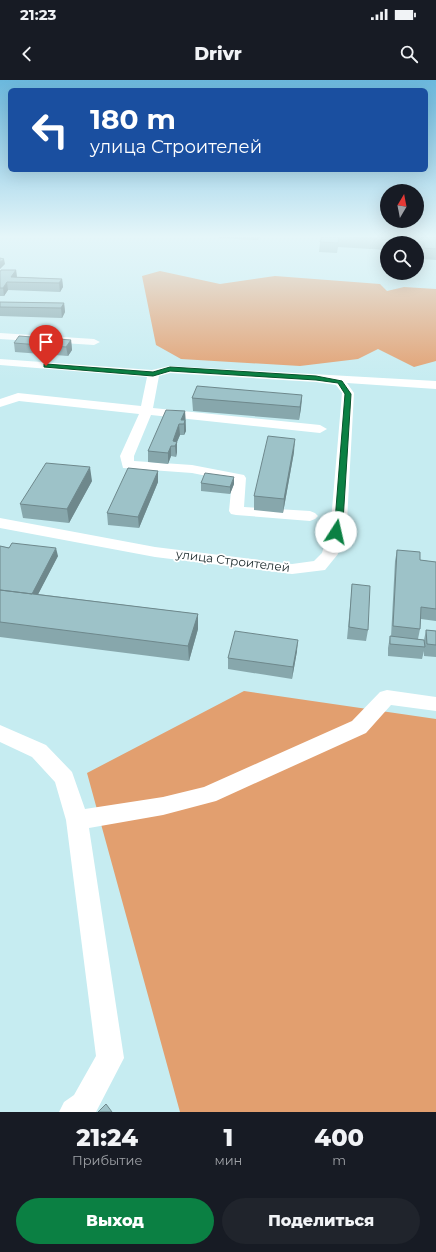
<!DOCTYPE html>
<html lang="ru">
<meta charset="utf-8">
<style>
:root{--surface:#171b24;--page:#20242c;--text:#f1f3f6;--muted:#9ea1a6;--accent:#0b8043}
body{margin:0;font-family:Montserrat,sans-serif;background:var(--page);color:var(--text);height:100vh;display:flex;flex-direction:column;font-size:15px;white-space:nowrap}
*{box-sizing:border-box;margin:0}
p{font-size:13px;color:var(--muted)}
.icon{flex:none;width:22px;height:22px;fill:none;stroke:currentColor;stroke-width:2;stroke-linecap:round;stroke-linejoin:round}
.map{position:relative;height:1032px;overflow:hidden}
.details{display:flex;flex-direction:column;background:var(--surface);flex:1}
.details>*{flex:none}
.banner{position:absolute;left:8px;top:8px;width:420px;height:84px;border-radius:6px;box-shadow:0 4px 16px #0002;background:#1a4fa0;color:#fff;overflow:hidden}
.needle{width:26px;rotate:10deg}
.buttons{position:absolute;left:380px;top:104px;display:grid;gap:8px}
.buttons a{display:grid;place-items:center;width:44px;height:44px;border-radius:50%;background:var(--surface);box-shadow:0 4px 16px #0002;font-size:20px}
.pin{position:absolute;display:grid;place-items:center;width:34px;height:34px;color:#fff;margin:-41px -17px;border-radius:50% 50% 50% 0;rotate:-45deg;box-shadow:0 0 4px #0007}
.pin .icon{rotate:45deg}
.me{position:absolute;width:44px;margin:-22px;rotate:10deg;stroke-linejoin:round;filter:drop-shadow(0 0 3px #0008)}
.turn{display:flex;align-items:center;gap:14px;height:84px;padding:0 16px;font-size:18px}
.turn .icon{width:52px;height:52px;stroke-width:2.5}
.turn b{display:block;font-size:28px;line-height:34px}
.eta{display:flex;justify-content:space-evenly;align-items:center;height:68px;text-align:center}
.eta b{font-size:24px;font-weight:800;line-height:28px}
.primary-button{display:flex;gap:8px;margin-top:auto;padding:8px 16px}
.primary-button a{flex:1;height:46px;border-radius:24px;background:var(--accent);color:#fff;font-size:16px;font-weight:800;line-height:46px;text-align:center}
.primary-button a+a{background:var(--page);color:var(--text)}
.status{display:flex;justify-content:space-between;align-items:center;height:28px;padding:0 20px;background:var(--surface);direction:ltr}
.status svg{height:11px;fill:currentColor}
header{display:flex;justify-content:space-between;align-items:center;height:52px;padding:0 16px;background:var(--surface);font-size:18px;font-weight:800}
.map>svg:first-child{display:block}
.forest{fill:#e29f6f}
.lines{fill:none;stroke-linecap:round;stroke-linejoin:round}
.minor{fill:#fff;fill-rule:evenodd}
.wall{fill:#87a7ac}
.shaded-wall{fill:#6e888c}
.building{fill:#9dc2c8;stroke:#6e888c}
.route{fill:#0b8043;stroke:#07532c}
.labels{text-anchor:middle;stroke-width:3.5;stroke-linejoin:round;paint-order:stroke}
.street-label{font-size:12px;fill:#192729;stroke:#fff}
</style>
<div class="status"><b>21:23</b><svg viewBox="0 0 49 12"><path d="M0 12V9h3v3zM5 12V6h3v6zM10 12V3h3v9zM15 12V0h3v12zM26 1h20v11H26zM47 4h2v5h-2z"/></svg></div>
<header><svg class="icon" aria-label="back" viewBox="0 0 24 24"><path d="M15 5l-7 7 7 7"/></svg>Drivr<svg class="icon" aria-label="search" viewBox="0 0 24 24"><circle cx="10" cy="10" r="6"/><path d="M15 15l6 6"/></svg></header>
<div class="map">
<svg width="436" height="1032" viewBox="0 0 436 1032">
<rect width="100%" height="100%" fill="#c6ecf1"/>
<path class="forest" d="M160,191L220,204L275,196L380,204L387,211L404,207L436,209V281L414,287L378,269L358,279L300,286L181,279L156,265L142,196Z
M244,611L436,639V1032H180L87,693Z"/>
<g class="lines">
<path class="minor" d="M0,253L94,259L100,262L94,265L0,259Z
M0,279L152,290L169,286L436,301V309L347,303L354,313L347,441L338,474L325,490L292,494L155,477L0,448V438L155,467L292,484L314,481L322,473L331,441L342,313L336,305L316,302L170,293L159,296L153,328L320,345L327,349L320,353L151,335L134,376V381L192,385L244,395L246,398L244,427L310,431L315,433L318,436L315,439L310,441L236,435L231,434L229,431L232,401L192,393L123,388L120,376L139,334L19,321L0,327V319L18,313L141,326L147,297L0,285Z
M387,610L436,617V631L391,625L366,653L216,721L163,735L89,748L124,978L96,1032H59L64,1022L74,1015L96,976L66,740L55,702L32,677L0,662V645L46,665L72,692L85,729L163,717L204,707L352,641L380,612Z"/>
</g>
<path class="wall" d="M218,157H260L258,160L218,158Z
M322,157H436V180L422,179V172H417V163H387V170L338,167L337,173L319,172L320,162Z
M16,190L17,197L62,199L63,207L60,212L8,210L4,216H0V192Z
M0,222L64,223L65,232L62,238L0,236Z
M71,260L72,270L68,276L15,272L14,263Z
M302,315L301,328L299,340L193,331L192,318Z
M185,331L186,351L184,355H180L177,362V372L176,377L171,376L168,384L148,382V371Z
M294,372L283,433L254,430V416Z
M158,391V402L139,448L108,445L107,433Z
M92,401L69,443L23,438L20,424Z
M201,403L234,404L230,414L201,411Z
M0,466L58,476L38,514L198,534V549L189,581L0,557Z
M397,470L420,480L436,482V541L421,539L420,549L418,559L424,560L426,550L436,551V577L424,576V571L422,579L388,576V568L390,556L391,557L395,481Z
M352,504L368,550L366,561L347,559L351,516Z
M297,571L292,599L228,589V578Z"/>
<path class="shaded-wall" d="M4,179L5,184L0,189V182Z
M16,190L17,199L11,197Z
M62,199L63,207L60,212L59,203Z
M7,202L8,210L4,216L3,208Z
M64,223L65,232L62,238L61,228Z
M71,260L72,270L68,276L66,267Z
M302,315L301,328L299,340L300,327Z
M185,331L186,351L184,355V344L181,340Z
M179,344L180,355L177,362V372L176,377L175,366L173,361Z
M295,359L294,372L283,433L284,419Z
M171,366V376L168,384V373Z
M90,387L92,401L69,443L67,429Z
M158,391V402L139,448L138,437Z
M234,397V404L230,414V407Z
M56,468L58,476L31,528L29,520Z
M198,534V549L189,581L188,566Z
M298,560L297,571L292,599L293,587Z"/>
<path class="building" d="M322,157H339L338,163L320,162Z
M348,157H436V169L424,168V162Z
M0,178L4,179L0,182Z
M1,190H16L11,197L62,199L59,203L7,202L3,208H0V192Z
M0,222L64,223L61,228L0,227Z
M19,256L71,260L66,267L14,263Z
M197,306L302,315L300,327L192,318Z
M166,330L185,331L181,340H185L184,344H179L173,361L177,362L175,366H171L168,373L148,371Z
M268,356L295,359L284,419L254,416Z
M46,383L90,387L67,429L20,424Z
M128,388L158,391L138,437L107,433Z
M205,393L234,397L230,407L201,403Z
M12,463L56,468L32,514L0,510V466L9,468Z
M397,470L420,472V480L436,482V529L421,527L420,549L393,546Z
M352,504L370,506L368,550L349,547Z
M0,510L198,534L188,566L0,542Z
M426,550L436,551V565L427,564Z
M235,551L298,560L293,587L228,578Z
M390,556L424,560L425,567L390,564Z
M106,1024L112,1032H98Z"/>
<linearGradient id="sky" x2="0" y2="1"><stop stop-color="#6bb8dd"/><stop offset="0.52" stop-color="#e5f6f9"/><stop offset="1" stop-color="#e5f6f9" stop-opacity="0"/></linearGradient>
<rect width="436" height="301" fill="url(#sky)"/>
<path class="route" d="M46,284L153,292L170,287L316,296L342,301L351,314L343,441L340,452L336,454L332,452L335,441L345,314L338,303L316,300L170,291L153,296L44,287V284Z"/>
<g class="labels">
<g class="street-label">
<text transform="translate(233 481) rotate(7)" y="4">улица Строителей</text>
</g>
</g>
</svg>
<div class="buttons">
<a><svg class="needle" viewBox="-14 -14 28 28"><path d="M0-13l5 13h-10z" fill="#e53935"/><path d="M0 13l5-13h-10z" fill="#9ea1a6"/></svg></a>
<a><svg class="icon" aria-label="search" viewBox="0 0 24 24"><circle cx="10" cy="10" r="6"/><path d="M15 15l6 6"/></svg></a>
</div>
<div class="pin" style="left:46px;top:286px;background:#d93025"><svg class="icon" aria-label="arrive" viewBox="0 0 24 24"><path d="M6 21V4h12l-3 4 3 4H6"/></svg></div>
<svg class="me" style="left:336px;top:452px" viewBox="-20 -20 40 40"><circle r="19" fill="#fff"/><path d="M0-13L10 11 0 6-10 11z" fill="#0b8043"/></svg>
<div class="banner">
<div class="turn"><svg class="icon" aria-label="left" viewBox="0 0 24 24"><path d="M17 20v-9H6M10 6l-5 5 5 5"/></svg><div><b>180 m</b>улица Строителей</div></div>
</div>
</div>
<section class="details">
<div class="eta">
<div><b>21:24</b><p>Прибытие</p></div>
<div><b>1</b><p>мин</p></div>
<div><b>400</b><p>m</p></div>
</div>
<div class="primary-button"><a>Выход</a><a>Поделиться</a></div>
</section>
